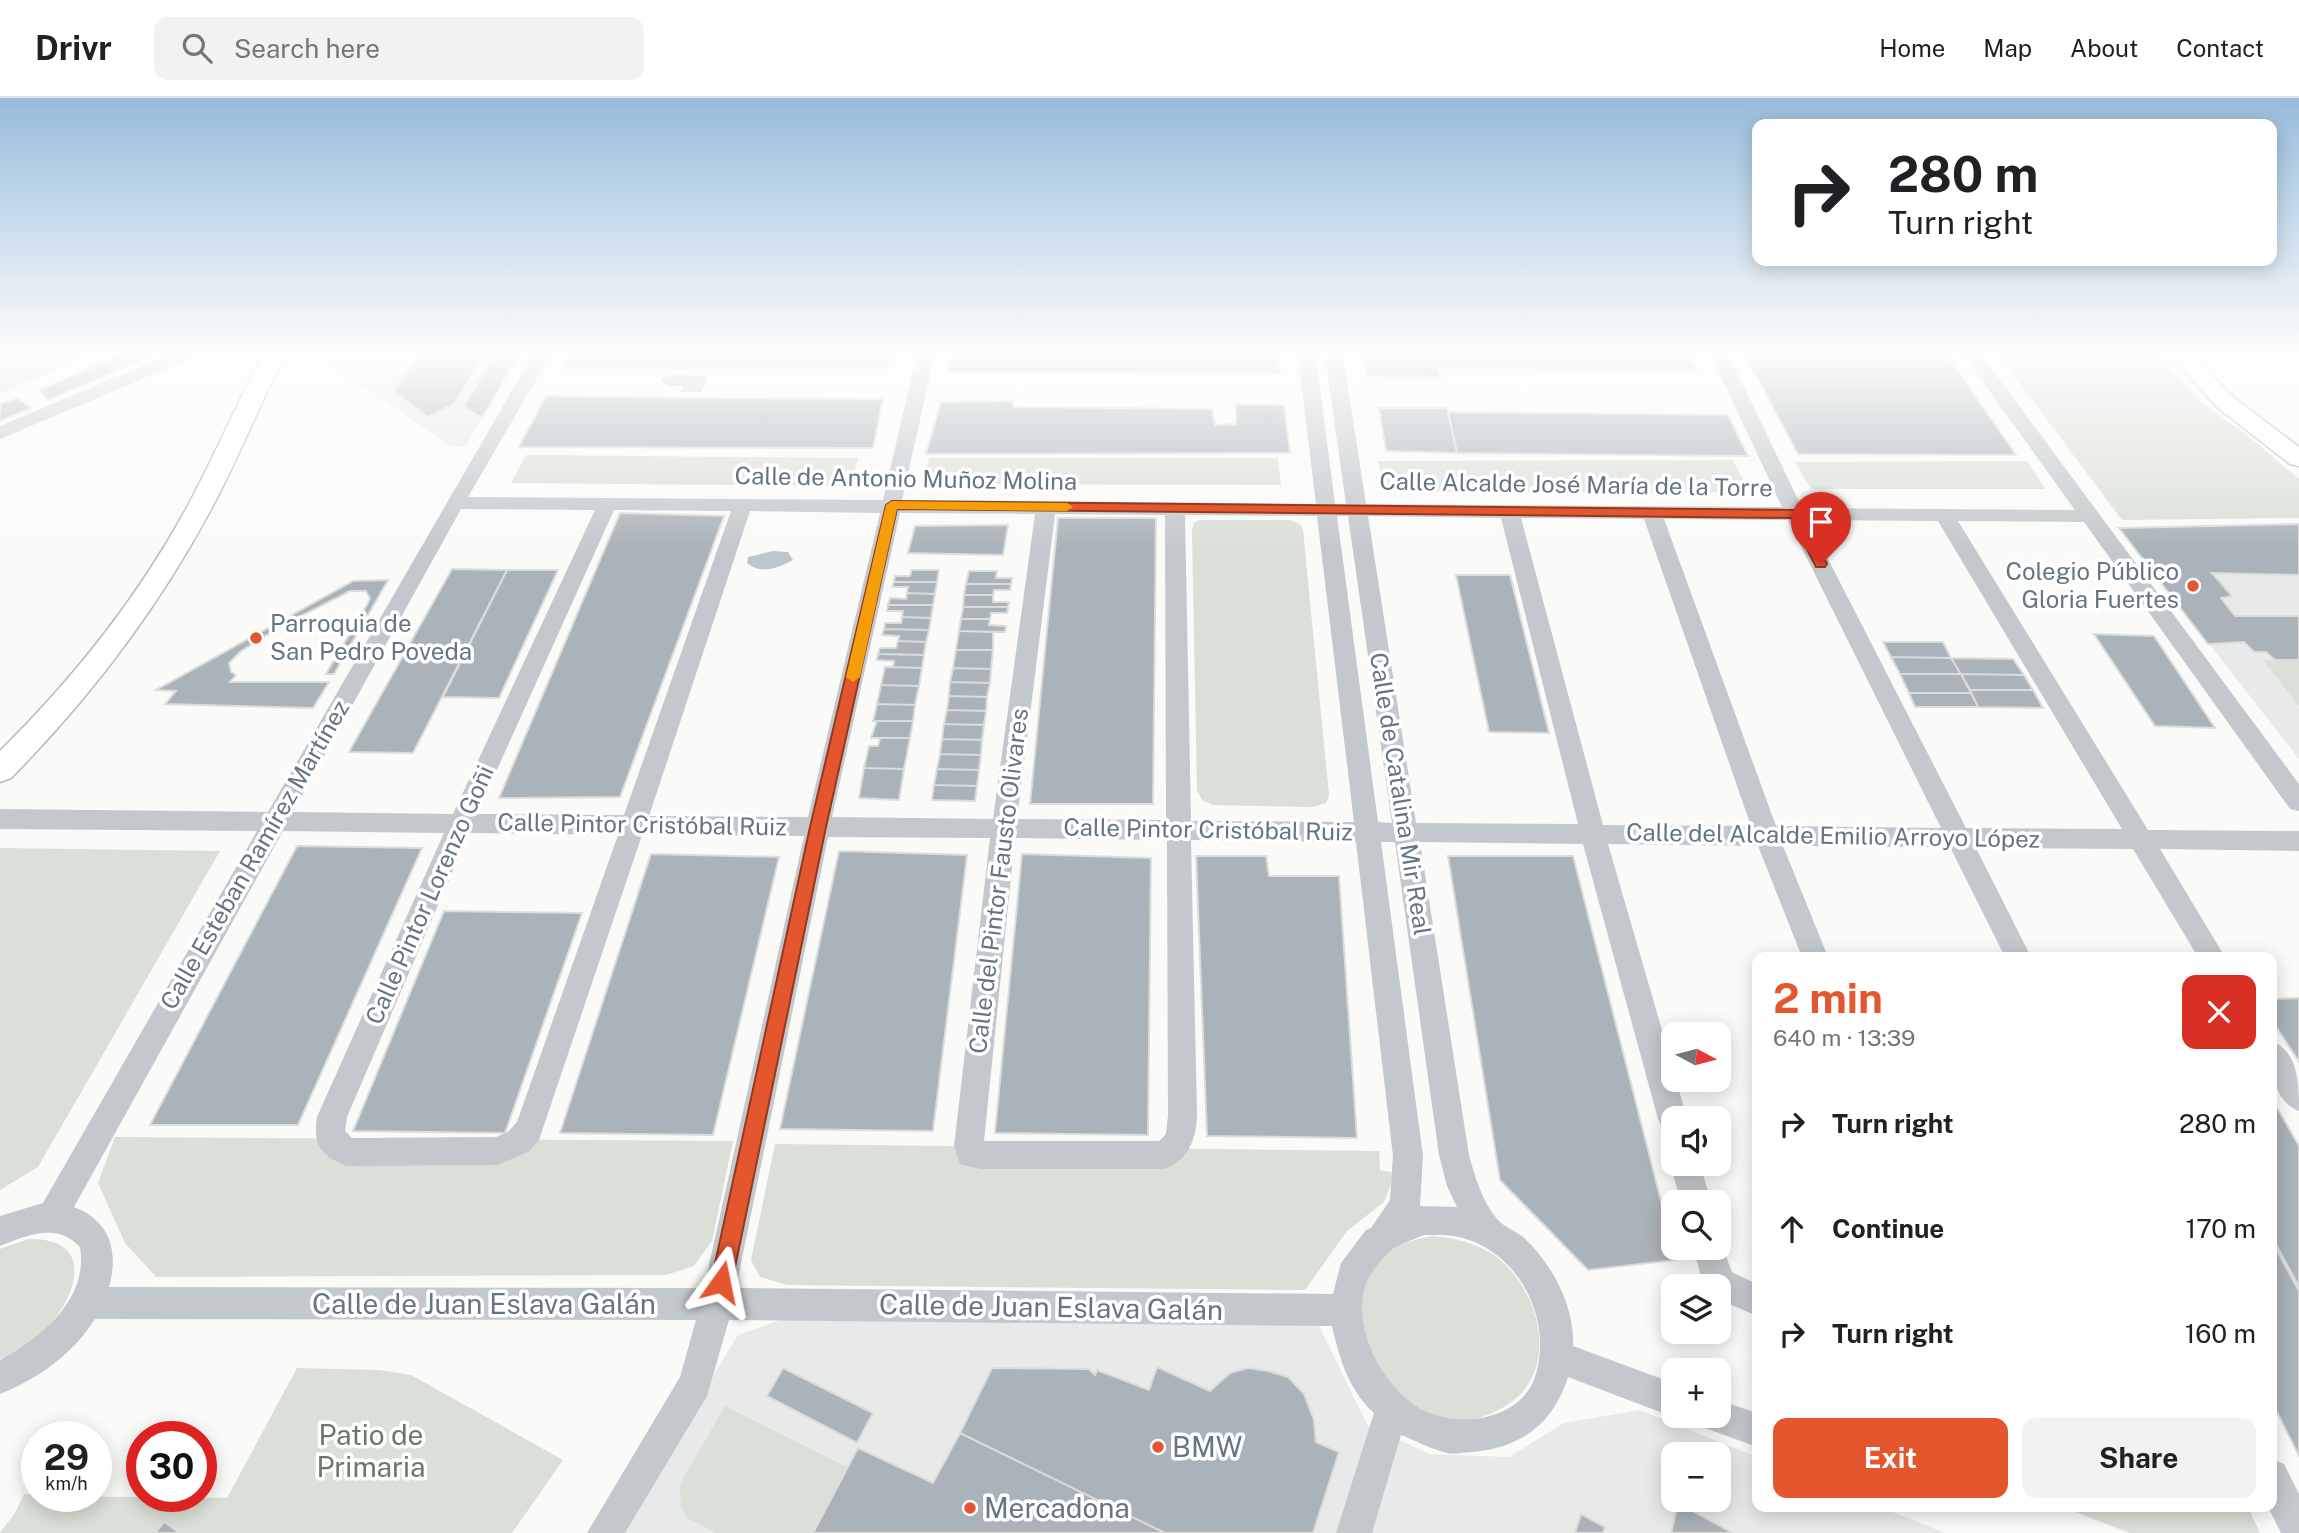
<!DOCTYPE html>
<meta charset="utf-8">
<style>
:root{--surface:#fff;--page:#f2f2f2;--text:#202124;--muted:#757577;--line:#e0e0e0;--accent:#e4572e}
body{margin:0;font-family:"Public Sans",sans-serif;background:var(--page);color:var(--text);height:100vh;display:flex;flex-direction:column;font-size:26px;white-space:nowrap}
*{box-sizing:border-box;margin:0}
p{font-size:23px;color:var(--muted)}
.icon{flex:none;width:38px;height:38px;fill:none;stroke:currentColor;stroke-width:2;stroke-linecap:round;stroke-linejoin:round}
.map{position:relative;flex:1;overflow:hidden}
.panel{position:absolute;left:1752px;top:854px;width:525px;height:560px;display:flex;flex-direction:column;background:var(--surface);border-radius:14px;box-shadow:0 4px 18px #0003}
.panel>*{flex:none}
.banner{position:absolute;left:1752px;top:21px;width:525px;height:147px;border-radius:14px;box-shadow:0 4px 18px #0003;background:#fff;color:var(--text);overflow:hidden}
.needle{width:46px;rotate:97deg}
.fabs{position:absolute;left:1661px;top:924px;display:grid;gap:14px}
.fabs a{display:grid;place-items:center;width:70px;height:70px;border-radius:14px;background:var(--surface);box-shadow:0 4px 18px #0003;font-size:35px}
.speed{position:absolute;left:21px;top:1323px;display:flex;gap:14px;font-size:35px;font-weight:700;text-align:center}
.speed>*{display:grid;place-content:center;width:91px;height:91px;border-radius:50%;background:var(--surface);box-shadow:0 4px 18px #0003;line-height:1}
.speed small{font-size:18px;font-weight:400}
.speed .limit{border:10px solid #d22;background:#fff;color:#111}
.pin{position:absolute;display:grid;place-items:center;width:60px;height:60px;color:#fff;margin:-72px -30px;border-radius:50% 50% 50% 0;rotate:-45deg;box-shadow:0 0 7px #0007}
.pin .icon{rotate:45deg}
.me{position:absolute;width:77px;margin:-38px;rotate:12deg;stroke-linejoin:round;filter:drop-shadow(0 0 5px #0008)}
.turn{display:flex;align-items:center;gap:24px;height:147px;padding:0 21px;font-size:32px}
.turn .icon{width:91px;height:91px;stroke-width:2.5}
.turn b{display:block;font-size:49px;line-height:60px}
.round{display:grid;place-items:center;flex:none;width:74px;height:74px;border-radius:14px;background:var(--page)}
.summary{display:flex;align-items:center;justify-content:space-between;height:119px;padding:0 21px}
h1{font-size:42px;font-weight:700;line-height:52px;color:var(--accent)}
.button{display:flex;gap:14px;margin-top:auto;padding:14px 21px}
.button a{flex:1;height:80px;border-radius:14px;background:var(--accent);color:#fff;font-size:28px;font-weight:700;line-height:80px;text-align:center}
.button a+a{background:var(--page);color:var(--text)}
ul{padding:0;list-style:none}
li{display:flex;align-items:center;gap:21px;height:105px;padding:0 21px}
li div{flex:1}
li b{display:block;font-size:26px}
li em{font-style:normal}
header{display:flex;align-items:center;gap:42px;box-sizing:border-box;height:98px;padding:0 35px;background:var(--surface);border-bottom:2px solid var(--line)}
header strong{font-size:33px}
nav{display:flex;gap:38px;margin-inline-start:auto;font-size:24px}
.search{width:490px;height:63px;background:var(--page);display:flex;align-items:center;gap:18px;box-sizing:border-box;padding:0 24px;border-radius:14px;color:var(--muted);font-size:26px}
.map>svg:first-child{display:block}
.built{fill:#e8e9e9;fill-rule:evenodd}
.green{fill:#dadfd7}
.water{fill:#bbc7cb}
.building{fill:#aab3b9;stroke:#dcdcda;stroke-width:2}
.lines{fill:none;stroke-linecap:round;stroke-linejoin:round}
.major-casing{stroke:#b5babe;stroke-width:3}
.minor{fill:#c3c8cc;fill-rule:evenodd}
.major{fill:#fff;fill-rule:evenodd}
.route{fill:#e4572e;stroke:#94391e;stroke-width:2}
.slow{fill:#f59e0b}
.poi-dot{fill:#e4572e;stroke:#fff;stroke-width:2.5}
.labels{text-anchor:middle;stroke-width:7;stroke-linejoin:round;paint-order:stroke}
.street-label{font-size:24px;fill:#657683;stroke:#fff}
.poi-label{font-size:24px;fill:#657683;stroke:#fff;text-anchor:end}
.near-street-label{font-size:28px;fill:#657683;stroke:#fff}
.near-park-label{font-size:28px;fill:#687a64;stroke:#fff}
.near-poi-label{font-size:28px;fill:#657683;stroke:#fff;text-anchor:start}
</style>
<header>
<strong>Drivr</strong>
<div class="search"><svg class="icon" aria-label="search" viewBox="0 0 24 24"><circle cx="10" cy="10" r="6"/><path d="M15 15l6 6"/></svg>Search here</div>
<nav><a>Home</a><a>Map</a><a>About</a><a>Contact</a></nav>
</header>
<div class="map">
<svg width="2299" height="1435" viewBox="0 0 2299 1435">
<rect width="100%" height="100%" fill="#fafaf8"/>
<path class="built" d="M308,251H498L464,308L483,318L465,349H452Z
M2299,426V661L2119,430Z
M794,1217L1316,1222L1368,1328L1430,1356L1509,1359L1564,1325L1640,1312L1757,1359V1409H1880L1945,1435H616L738,1237ZM1673,1356H1718V1402H1673Z"/>
<path class="green" d="M1994,251H2152L2204,307L2246,336L2299,381V420L2122,422Z
M0,255L88,258L0,295Z
M526,357L858,360L851,388L511,385Z
M929,360H1278L1281,387L924,386Z
M1733,362L1749,394H1384L1378,363Z
M2027,363L2045,391H1811L1795,364Z
M1199,422H1290L1300,426L1303,432L1329,697L1326,705L1312,709L1213,707L1202,702L1197,692L1192,433L1194,425Z
M2263,562H2299V608Z
M0,750L220,753L38,1069L0,1092Z
M115,1039L733,1043L712,1143L694,1168L666,1177L156,1179L125,1145L98,1085Z
M775,1046L1379,1053L1380,1072L1395,1075L1384,1104L1347,1133L1305,1192L787,1187L760,1179L751,1162Z
M1433,1138C1457,1140 1479,1146 1498,1160C1539,1193 1560,1269 1511,1304C1400,1387 1282,1159 1433,1138Z
M28,1141C95,1139 79,1196 46,1231C33,1244 16,1254 0,1261V1151Z
M297,1270L379,1272L411,1277L563,1362L512,1435H180L165,1424L155,1435H0L15,1415L24,1396H37V1398L227,1400Z
M725,1308L847,1369L813,1435H716L687,1420L681,1410L680,1386Z
M2062,1409H2248L2260,1435H2130Z"/>
<path class="water" d="M673,277L705,278L707,283L701,294H680L684,288H671L660,284L663,280Z
M773,453L788,454L793,462C778,470 761,477 747,465L748,459Z"/>
<path class="building" d="M132,251H158L161,254L48,302L39,292Z
M423,251H487L454,306L428,319L394,293Z
M498,251H522L483,318H478L464,308Z
M498,251H522L483,318H478L464,308Z
M571,251H893L888,271L563,270Z
M951,251H1277L1280,275L948,274Z
M1362,251H1433L1441,279L1366,278Z
M1433,251H1529L1536,271L1439,270Z
M1529,251H1689L1698,273L1536,271Z
M1742,251H1943L2016,357L1798,356Z
M546,298L685,300L883,301L873,350L519,349Z
M18,300L31,310L0,323V306Z
M1013,303V309L1212,311L1215,327L1236,326V306L1284,307L1290,355L926,356L941,304Z
M1379,310H1447L1457,355L1386,353Z
M1448,314L1728,317L1748,358L1457,355Z
M620,415L724,418L620,699L499,700Z
M1058,420H1156L1153,706H1030Z
M2299,426V477L2212,475L2232,498L2221,500L2235,518H2299V562H2275L2266,554H2254L2244,544L2208,546L2119,430Z
M1008,427L1003,457L908,455L915,428Z
M452,471L507,472L413,655L349,654Z
M507,472H558L499,600L443,599Z
M912,472H939L937,484H894L895,478H910Z
M969,473H997L996,480H1012L1011,486H966Z
M1456,477H1510L1549,635L1489,634Z
M388,482L334,576H326L368,505L370,500L366,493H350L283,527L241,553L229,565L231,574L236,577L230,584H329L313,610L165,606L176,593L156,592L353,483Z
M894,484H937L935,496L907,495L908,489H892Z
M966,486H1011L1010,492H994L993,497H964Z
M907,495L935,496L933,507H888L890,500L906,501Z
M964,497H993V504H1009L1008,509H963Z
M888,507H933L931,520L902,519L903,513H887Z
M963,509H1008L1007,515H991L990,521H961Z
M902,519L931,520L929,532L884,531L885,525H901Z
M961,521H990L989,527L1006,528L1005,534L959,533Z
M884,531L929,532L926,544L898,543L899,538L882,537Z
M959,533L993,534V552H956Z
M2094,536L2154,538L2215,630L2155,628Z
M898,543L926,544L924,557L878,556L880,550H896Z
M1883,544H1943L1951,560L1891,559Z
M956,552H993L991,571L953,570Z
M878,556L924,557L922,570L893,569L894,563L877,562Z
M1891,559L1951,560L1961,576H1900Z
M1951,560L2013,561L2024,577L1961,576Z
M885,569L922,570L919,588L881,587Z
M953,570L991,571L990,585L950,584Z
M1900,576H1961L1971,595H1909Z
M1961,576L2024,577L2033,592H1970Z
M950,584L990,585L987,599L949,598Z
M881,587L919,588L915,607L877,606Z
M1970,592H2033L2043,610L1978,609Z
M1909,595H1971L1978,609H1915Z
M949,598L987,599L986,613L947,612Z
M877,606L915,607L913,623H873Z
M947,612L986,613L984,627L944,626Z
M877,623H913L910,640H871Z
M944,626L984,627L982,642L942,641Z
M880,640H910L904,671L864,670L869,648H878Z
M942,641L982,642L981,657L940,656Z
M940,656L981,657L979,672L937,671Z
M864,670L904,671L899,702L859,700Z
M937,671L979,672L977,688L934,687Z
M934,687L977,688L975,703L932,702Z
M297,748L422,750L298,1027H150Z
M839,753L967,757L933,1033L780,1031Z
M651,756L779,759L713,1037L560,1035Z
M1022,756L1151,760L1148,1037L995,1035Z
M1196,758H1266L1269,778H1339L1357,1040L1207,1038Z
M1448,758H1573L1676,1162L1588,1172L1500,1082Z
M444,813L582,815L505,1035L353,1033Z
M2299,900V964L2272,922V901Z
M2272,1001L2299,1048V1189L2272,1139Z
M2272,1143L2299,1193V1358L2272,1304Z
M1157,1269L1210,1293L1230,1275L1248,1270L1268,1273L1288,1279L1304,1296L1314,1322L1316,1344L1339,1354L1313,1435H1165L960,1335L992,1270L1089,1271L1095,1277L1097,1272L1149,1292Z
M783,1270L873,1315L857,1345L767,1298Z
M960,1335L1165,1435H813L858,1350L933,1385Z
M1678,1405L1733,1435H1671Z
M1581,1416L1605,1429L1603,1435H1575Z
M164,1424L180,1435H155Z"/>
<g class="lines">
<g class="major-casing">
<path id="major" d="M266,251H288C260,305 238,362 209,415C156,513 89,601 11,680L0,684V653C72,582 136,502 185,413C214,360 237,304 266,251Z
M2164,251H2187L2233,299L2299,349V368L2290,366L2217,309Z"/>
</g>
<path class="minor" d="M183,251H207L204,255L0,341V328Z
M536,251H554L468,399L883,402L918,251H936L902,402L1316,406L1297,251H1315L1335,406H1346L1324,251H1342L1366,406L1782,409L1708,251H1726L1802,410L2075,412L1959,251H1977L2299,686V713L2290,711L2084,424L1958,423L2148,732L2299,733V753L2160,751L2225,859H2198L2133,751L1976,750L2031,859H2005L1950,749L1783,748L1828,859H1802L1758,748L1608,746L1673,970V982H1676L1687,1020H1673V1035L1663,1031L1658,1021L1583,746L1420,744L1469,1057C1475,1079 1482,1103 1497,1121C1503,1128 1515,1133 1523,1139C1552,1165 1575,1209 1573,1248L1673,1285V1318H1676L1673,1319L1568,1279C1554,1325 1521,1350 1473,1354C1465,1354 1455,1357 1447,1355C1431,1351 1416,1343 1401,1337L1372,1435H1336L1374,1315C1349,1293 1339,1259 1332,1228L729,1222L707,1298L625,1435H587L680,1279L696,1222L95,1221C72,1257 39,1280 0,1296V1262C41,1240 89,1201 80,1149C58,1124 27,1137 0,1148V1118L43,1105L257,733L0,731V711L268,714ZM461,411L595,412L453,716L293,714ZM614,412L731,413L624,717L477,716ZM750,413L880,415L808,719L649,718ZM900,415L1035,416L993,721L832,719ZM1055,416L1165,417L1166,722L1017,721ZM1185,417L1317,418L1354,724L1191,723ZM1337,418H1348L1392,725L1378,724ZM1368,418L1501,420L1578,726L1416,725ZM1521,420L1644,421L1751,728L1603,727ZM1664,421L1788,422L1941,730L1776,728ZM1808,422L1938,423L2122,731L1966,730ZM283,733L444,735L317,1019C313,1046 320,1058 347,1068L497,1067L528,1054L539,1042L642,737L804,738L704,1190L109,1189C119,1153 110,1123 74,1109ZM469,735L618,737L517,1024L508,1034L496,1039L352,1040L345,1033L347,1019ZM828,739L990,740L954,1048L960,1066L980,1071H1164C1188,1062 1196,1042 1197,1018L1191,742L1356,744L1393,1058L1390,1102L1371,1130L1366,1132L1341,1165L1333,1196L736,1190ZM1015,740L1167,742L1168,1018L1166,1036L1159,1043H984ZM1381,744H1395L1439,1057L1447,1088L1457,1109L1420,1108L1423,1058ZM1424,1137C1438,1137 1453,1136 1466,1141C1522,1158 1553,1225 1535,1279C1520,1323 1457,1331 1421,1311C1382,1289 1349,1226 1367,1183C1371,1174 1380,1163 1386,1157C1394,1148 1412,1142 1424,1137Z
M2272,943C2299,954 2299,987 2299,1013C2272,1003 2270,968 2272,943Z
M1673,1059V1066H1700L1711,1104H1681L1670,1066Z
M1718,1138L1732,1174L1757,1186V1218L1718,1201V1188H1704L1693,1150H1718Z
M1718,1302L1757,1315V1349L1705,1330L1700,1318H1718Z
M2272,1361L2284,1366L2299,1396V1435H2281L2268,1409H2272Z"/>
<use href="#major" class="major"/>
</g>
<linearGradient id="sky" x2="0" y2="1"><stop stop-color="#96bcdc"/><stop offset="0.56" stop-color="#fdfdfc"/><stop offset="1" stop-color="#fdfdfc" stop-opacity="0"/></linearGradient>
<rect width="2299" height="452" fill="url(#sky)"/>
<path class="route" d="M892,403L1796,412L1802,416L1827,466L1825,469H1816L1791,420L897,411L826,729L732,1184L729,1191L721,1194L714,1191L711,1184L810,729L886,407Z"/>
<path class="slow" d="M892,403L1067,405L1073,409L1067,413L897,411L860,579L853,584L846,579L886,407Z"/>
<g class="poi-dot">
<circle cx="2193" cy="488" r="7"/>
<circle cx="256" cy="540" r="7"/>
<circle cx="1158" cy="1349" r="7"/>
<circle cx="970" cy="1410" r="7"/>
</g>
<g class="labels">
<g class="street-label">
<text transform="translate(906 381) rotate(1)" y="8">Calle de Antonio Muñoz Molina</text>
<text transform="translate(1576 387) rotate(1)" y="8">Calle Alcalde José María de la Torre</text>
<text transform="translate(1400 696) rotate(81)" y="8">Calle de Catalina Mir Real</text>
<text transform="translate(642 727) rotate(1)" y="8">Calle Pintor Cristóbal Ruiz</text>
<text transform="translate(1208 732) rotate(1)" y="8">Calle Pintor Cristóbal Ruiz</text>
<text transform="translate(1833 738) rotate(1)" y="8">Calle del Alcalde Emilio Arroyo López</text>
<text transform="translate(255 757) rotate(-60)" y="8">Calle Esteban Ramírez Martínez</text>
<text transform="translate(999 783) rotate(-83)" y="8">Calle del Pintor Fausto Olivares</text>
<text transform="translate(430 797) rotate(-66)" y="8">Calle Pintor Lorenzo Goñi</text>
</g>
<g class="poi-label">
<text x="2179" y="482">Colegio Público<tspan x="2179" dy="28">Gloria Fuertes</tspan></text>
<text x="270" y="534" text-anchor="start">Parroquia de<tspan x="270" dy="28">San Pedro Poveda</tspan></text>
</g>
<g class="near-street-label">
<text x="484" y="1216">Calle de Juan Eslava Galán</text>
<text transform="translate(1051 1209) rotate(1)" y="10">Calle de Juan Eslava Galán</text>
</g>
<g class="near-park-label">
<text x="371" y="1347">Patio de<tspan x="371" dy="32">Primaria</tspan></text>
</g>
<g class="near-poi-label">
<text x="1172" y="1359">BMW</text>
<text x="984" y="1420">Mercadona</text>
</g>
</g>
</svg>
<div class="fabs">
<a><svg class="needle" viewBox="-14 -14 28 28"><path d="M0-13l5 13h-10z" fill="#e53935"/><path d="M0 13l5-13h-10z" fill="#757577"/></svg></a>
<a><svg class="icon" aria-label="sound" viewBox="0 0 24 24"><path d="M4 9h4l5-4v14l-5-4H4zM17 9q2 3 0 6"/></svg></a>
<a><svg class="icon" aria-label="search" viewBox="0 0 24 24"><circle cx="10" cy="10" r="6"/><path d="M15 15l6 6"/></svg></a>
<a><svg class="icon" aria-label="layers" viewBox="0 0 24 24"><path d="M12 4l9 5-9 5-9-5zM3 14l9 5 9-5"/></svg></a>
<a>+</a>
<a>−</a>
</div>
<div class="speed"><div>29<small>km/h</small></div><div class="limit">30</div></div>
<div class="pin" style="left:1821px;top:466px;background:#d93025"><svg class="icon" aria-label="arrive" viewBox="0 0 24 24"><path d="M6 21V4h12l-3 4 3 4H6"/></svg></div>
<svg class="me" style="left:721px;top:1184px" viewBox="-20 -20 40 40"><path d="M0-17L14 15 0 8-14 15z" fill="#e4572e" stroke="#fff" stroke-width="4"/></svg>
<div class="banner">
<div class="turn"><svg class="icon" aria-label="right" viewBox="0 0 24 24"><path d="M7 20v-9h11M14 6l5 5-5 5"/></svg><div><b>280 m</b>Turn right</div></div>
</div>
<section class="panel">
<div class="summary"><div><h1>2 min</h1><p>640 m · 13:39</p></div><a class="round" style="background:#d93025;color:#fff"><svg class="icon" aria-label="close" viewBox="0 0 24 24"><path d="M6 6l12 12M18 6L6 18"/></svg></a></div>
<ul>
<li><svg class="icon" aria-label="right" viewBox="0 0 24 24"><path d="M7 20v-9h11M14 6l5 5-5 5"/></svg><div><b>Turn right</b></div><em>280 m</em></li>
<li><svg class="icon" aria-label="ahead" viewBox="0 0 24 24"><path d="M12 20V5M6 11l6-6 6 6"/></svg><div><b>Continue</b></div><em>170 m</em></li>
<li><svg class="icon" aria-label="right" viewBox="0 0 24 24"><path d="M7 20v-9h11M14 6l5 5-5 5"/></svg><div><b>Turn right</b></div><em>160 m</em></li>
</ul>
<div class="button"><a>Exit</a><a>Share</a></div>
</section>
</div>
